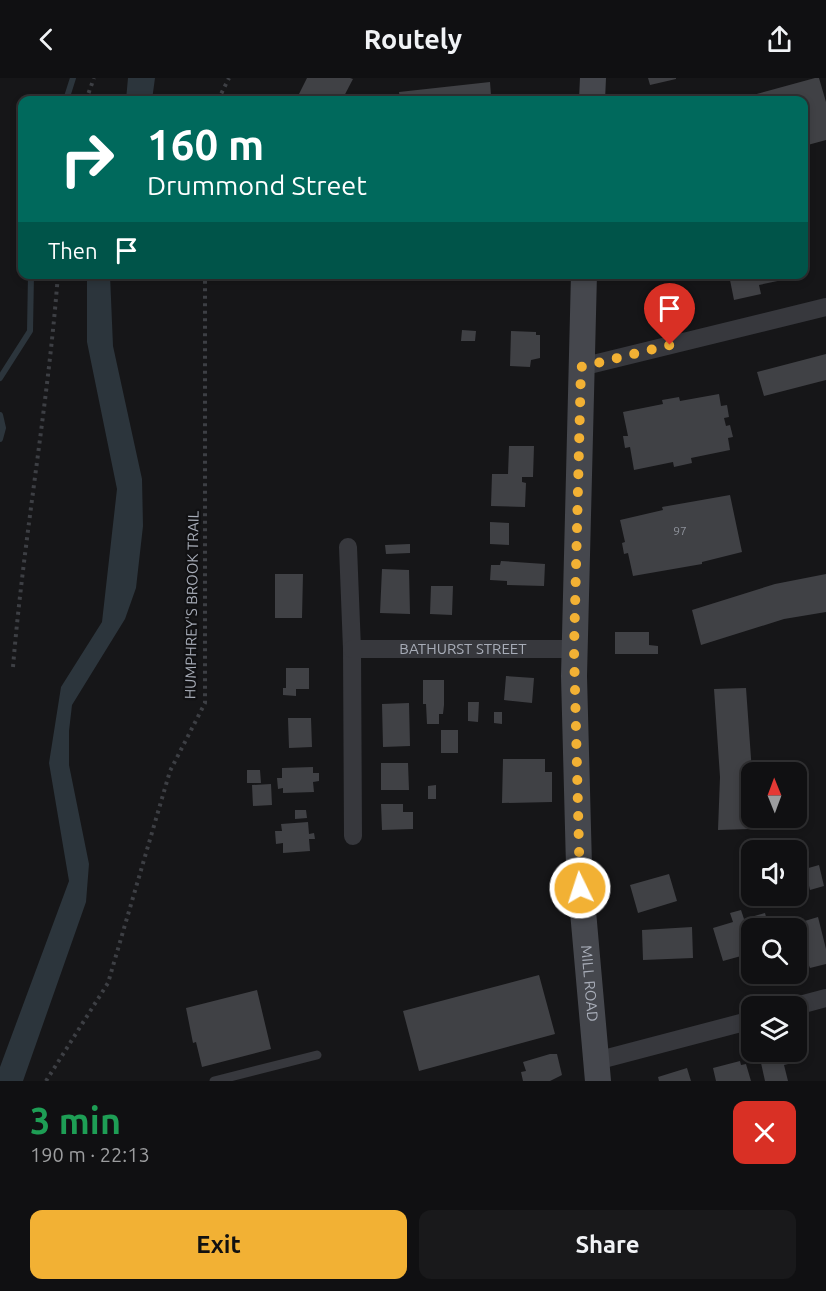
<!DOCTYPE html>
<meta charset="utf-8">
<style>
:root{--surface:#101012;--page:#19191b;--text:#f1f3f6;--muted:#9c9d9f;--line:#303032;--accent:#f2b134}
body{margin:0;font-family:Ubuntu,sans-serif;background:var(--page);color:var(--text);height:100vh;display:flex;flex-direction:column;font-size:22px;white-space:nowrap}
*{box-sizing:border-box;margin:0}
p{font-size:20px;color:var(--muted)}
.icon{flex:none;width:33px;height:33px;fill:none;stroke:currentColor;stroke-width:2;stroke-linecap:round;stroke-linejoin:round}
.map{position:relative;height:1003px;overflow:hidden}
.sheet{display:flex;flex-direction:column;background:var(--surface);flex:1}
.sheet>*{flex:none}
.guide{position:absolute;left:18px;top:18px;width:790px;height:183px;border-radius:12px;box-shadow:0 3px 9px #0003,0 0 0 2px var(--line);background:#00695c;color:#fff;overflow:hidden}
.needle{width:39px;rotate:359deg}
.buttons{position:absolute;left:741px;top:684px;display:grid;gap:12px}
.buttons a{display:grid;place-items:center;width:66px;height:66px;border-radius:12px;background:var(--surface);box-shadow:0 3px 9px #0003,0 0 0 2px var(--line);font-size:30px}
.pin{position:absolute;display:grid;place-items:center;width:51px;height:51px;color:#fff;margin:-62px -26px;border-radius:50% 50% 50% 0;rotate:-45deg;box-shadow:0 0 6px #0007}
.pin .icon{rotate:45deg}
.me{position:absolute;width:66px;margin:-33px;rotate:356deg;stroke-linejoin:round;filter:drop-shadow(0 0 4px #0008)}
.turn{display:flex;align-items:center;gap:21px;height:126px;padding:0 30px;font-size:27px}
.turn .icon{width:78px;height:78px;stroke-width:2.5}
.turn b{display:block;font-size:42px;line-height:51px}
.then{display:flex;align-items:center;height:57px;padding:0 30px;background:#0003;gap:12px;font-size:22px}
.round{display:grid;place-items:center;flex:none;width:63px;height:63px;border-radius:12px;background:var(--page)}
.head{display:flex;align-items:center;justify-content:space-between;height:102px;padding:0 30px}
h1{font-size:36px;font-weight:600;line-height:45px;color:#1e9e55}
.cta{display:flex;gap:12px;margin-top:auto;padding:12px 30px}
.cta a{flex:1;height:69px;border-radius:12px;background:var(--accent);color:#111;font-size:24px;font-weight:600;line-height:69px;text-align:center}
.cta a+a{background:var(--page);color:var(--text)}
header{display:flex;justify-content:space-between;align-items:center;height:78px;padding:0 30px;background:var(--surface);font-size:27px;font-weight:600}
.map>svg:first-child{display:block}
.water{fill:#2c353c}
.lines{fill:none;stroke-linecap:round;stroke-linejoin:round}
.stream{stroke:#2c353c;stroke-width:6}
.building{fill:#404145}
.path{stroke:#3d3f44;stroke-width:4;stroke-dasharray:3 4.5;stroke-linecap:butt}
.lane{stroke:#37383d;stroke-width:9}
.street{stroke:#37383d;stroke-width:18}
.secondary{stroke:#45474d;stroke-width:26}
.route{stroke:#f2b134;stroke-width:10;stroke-dasharray:0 18}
.labels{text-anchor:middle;stroke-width:4.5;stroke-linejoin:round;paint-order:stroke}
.number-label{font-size:12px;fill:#8e929b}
.street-label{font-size:15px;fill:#a8adb8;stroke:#111113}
</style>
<header><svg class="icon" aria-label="back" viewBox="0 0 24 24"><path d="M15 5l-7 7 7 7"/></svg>Routely<svg class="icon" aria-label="share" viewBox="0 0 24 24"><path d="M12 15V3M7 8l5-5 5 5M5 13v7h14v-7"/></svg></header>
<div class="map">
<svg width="826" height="1003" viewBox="0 0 826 1003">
<rect width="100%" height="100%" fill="#161618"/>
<path class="water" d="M128,0H155L152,22H126Z
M87,197H110L113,268L142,401L143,448L136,510L125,541L72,627L69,653V687L89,786L86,824L23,1003H0V989L69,803L49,685L61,609L102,544L117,411L87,264Z"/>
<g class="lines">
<path class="stream" d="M66,22L73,0
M0,300L30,253L31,196
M0,337L3,350L0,361"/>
</g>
<path class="building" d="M307,0H350L353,1L342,22H296Z
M648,0H676V1L650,7Z
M815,0H819L826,24V62L804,68V22H735Z
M490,4L491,17L442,22H400L399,14Z
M791,196L792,200L759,207L761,216L734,222L729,197Z
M462,252L476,253L475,263H461Z
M511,253L536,254V257H540V280L531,282L530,289L510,288Z
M826,276V302L764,318L757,294Z
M719,316L721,328L727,327L729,339L724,340L726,348L730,347L733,359L728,360L730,372L691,380L692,385L674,389L673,384L634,392L630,369L625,370L623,358H628L623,334L663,326L662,322L679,319L680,323Z
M509,368H534L533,399H522V404L526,405L525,429L491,428L492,396H508Z
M730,417L742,474L702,484V486L633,498L628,475L624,476L622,465L625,464L620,442L663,432L662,429Z
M490,444L509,445V467L490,466Z
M410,466V475L386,476L385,467Z
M501,483L545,486L544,508L507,507V503L490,502L491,487H500Z
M382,491L409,492L410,536L380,535Z
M275,496H303L302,540H275Z
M826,496V534L784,541L701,567L692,532L775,506Z
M431,508H453L452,537L430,536Z
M615,554H649V567L658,568V576H615Z
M286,590H309V611H296V618L283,617V610H286Z
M506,598L534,600L532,625L504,622Z
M423,602H444V627L443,636H439V646H427L426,626H423Z
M746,610L752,694L750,751L718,752L720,699L714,611Z
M468,624H479L478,644L468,643Z
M409,625L410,668L383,669L382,626Z
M494,634H502V646L494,645Z
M288,640H311L312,669L289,670Z
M441,652H458V675H441Z
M503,681H545V694H552V724L502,725Z
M381,685H408L409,712H381Z
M313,689V695H319V703L313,704L314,714L283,715V710L278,711L277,700H282V690Z
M247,692H260L261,705H247Z
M271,706L272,727L253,728L252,707Z
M436,707V721H428V708Z
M381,726H403V734H413V751L382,752Z
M295,732H306L307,740L295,741Z
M308,744L309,756L314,755L315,761H309L310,773L283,775V765L276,766L275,753H282L281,746Z
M819,787L824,808L810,812L805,791Z
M669,796L677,823L638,835L630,807Z
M741,832L744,841L765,835L769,850H752V875L723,883L713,850L733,844L730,835Z
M818,839L826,871V886L810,890L804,876L799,877L796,865L802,860L798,845Z
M692,849L693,880L643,882L642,852Z
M539,897L555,956L419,993L403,933Z
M257,912L271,971L202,989L196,964L193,965L186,930Z
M761,974H781L783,981L787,980L788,986L784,987L788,1003H765L761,985L764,984Z
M550,976H557L562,997L550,1003H523L521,994L526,993L523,984Z
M740,983L741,987L746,986L751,1003H716L713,990Z
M687,990L691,1003H659L658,999Z"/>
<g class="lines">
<path class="path" d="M86,22L94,0
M218,22L229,0
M13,589C24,457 48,328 58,196
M46,1003L108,905L170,693L205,625V196"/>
<path class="lane" d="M214,1003L317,977"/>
<g class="street">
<path d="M581,289L826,229"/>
<path d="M348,469L352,571L353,758"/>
<path id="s1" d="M352,571H574"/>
<path d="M796,928L826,920"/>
<path d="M596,983L752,942"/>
</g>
<g class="secondary">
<path d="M592,22L593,0"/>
<path id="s2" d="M584,196L574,598L579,788L598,1003"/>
</g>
</g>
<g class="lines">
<path class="route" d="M580,810L574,571L581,289L670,267"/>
</g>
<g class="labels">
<g class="number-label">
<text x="680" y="457">97</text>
</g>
<g class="street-label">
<text transform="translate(192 527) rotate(-89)" y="5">HUMPHREY'S BROOK TRAIL</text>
<text dy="5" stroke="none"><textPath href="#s1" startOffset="111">BATHURST STREET</textPath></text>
<text dy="5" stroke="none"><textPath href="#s2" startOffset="710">MILL ROAD</textPath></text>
</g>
</g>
</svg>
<div class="buttons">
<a><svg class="needle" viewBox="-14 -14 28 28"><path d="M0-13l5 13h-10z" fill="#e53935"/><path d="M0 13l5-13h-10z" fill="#9c9d9f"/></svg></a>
<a><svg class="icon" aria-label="sound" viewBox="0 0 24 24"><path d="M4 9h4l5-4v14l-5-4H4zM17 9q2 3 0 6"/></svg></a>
<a><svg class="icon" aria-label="search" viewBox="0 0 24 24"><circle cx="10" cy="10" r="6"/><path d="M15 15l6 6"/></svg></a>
<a><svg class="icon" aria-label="layers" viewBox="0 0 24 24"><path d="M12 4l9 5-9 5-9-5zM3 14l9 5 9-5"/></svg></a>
</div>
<div class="pin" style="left:670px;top:267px;background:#d93025"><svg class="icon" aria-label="arrive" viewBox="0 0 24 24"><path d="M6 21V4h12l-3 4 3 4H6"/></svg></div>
<svg class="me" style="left:580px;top:810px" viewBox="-20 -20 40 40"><circle r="17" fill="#f2b134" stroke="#fff" stroke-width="3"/><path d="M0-11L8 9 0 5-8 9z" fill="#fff"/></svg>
<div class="guide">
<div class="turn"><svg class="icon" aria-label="right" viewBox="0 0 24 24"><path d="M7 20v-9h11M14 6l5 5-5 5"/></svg><div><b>160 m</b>Drummond Street</div></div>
<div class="then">Then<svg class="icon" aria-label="arrive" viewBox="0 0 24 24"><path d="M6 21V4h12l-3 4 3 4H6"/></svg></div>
</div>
</div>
<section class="sheet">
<div class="head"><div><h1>3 min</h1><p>190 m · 22:13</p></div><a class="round" style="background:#d93025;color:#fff"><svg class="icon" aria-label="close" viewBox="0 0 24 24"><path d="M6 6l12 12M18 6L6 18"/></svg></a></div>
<div class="cta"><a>Exit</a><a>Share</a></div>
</section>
